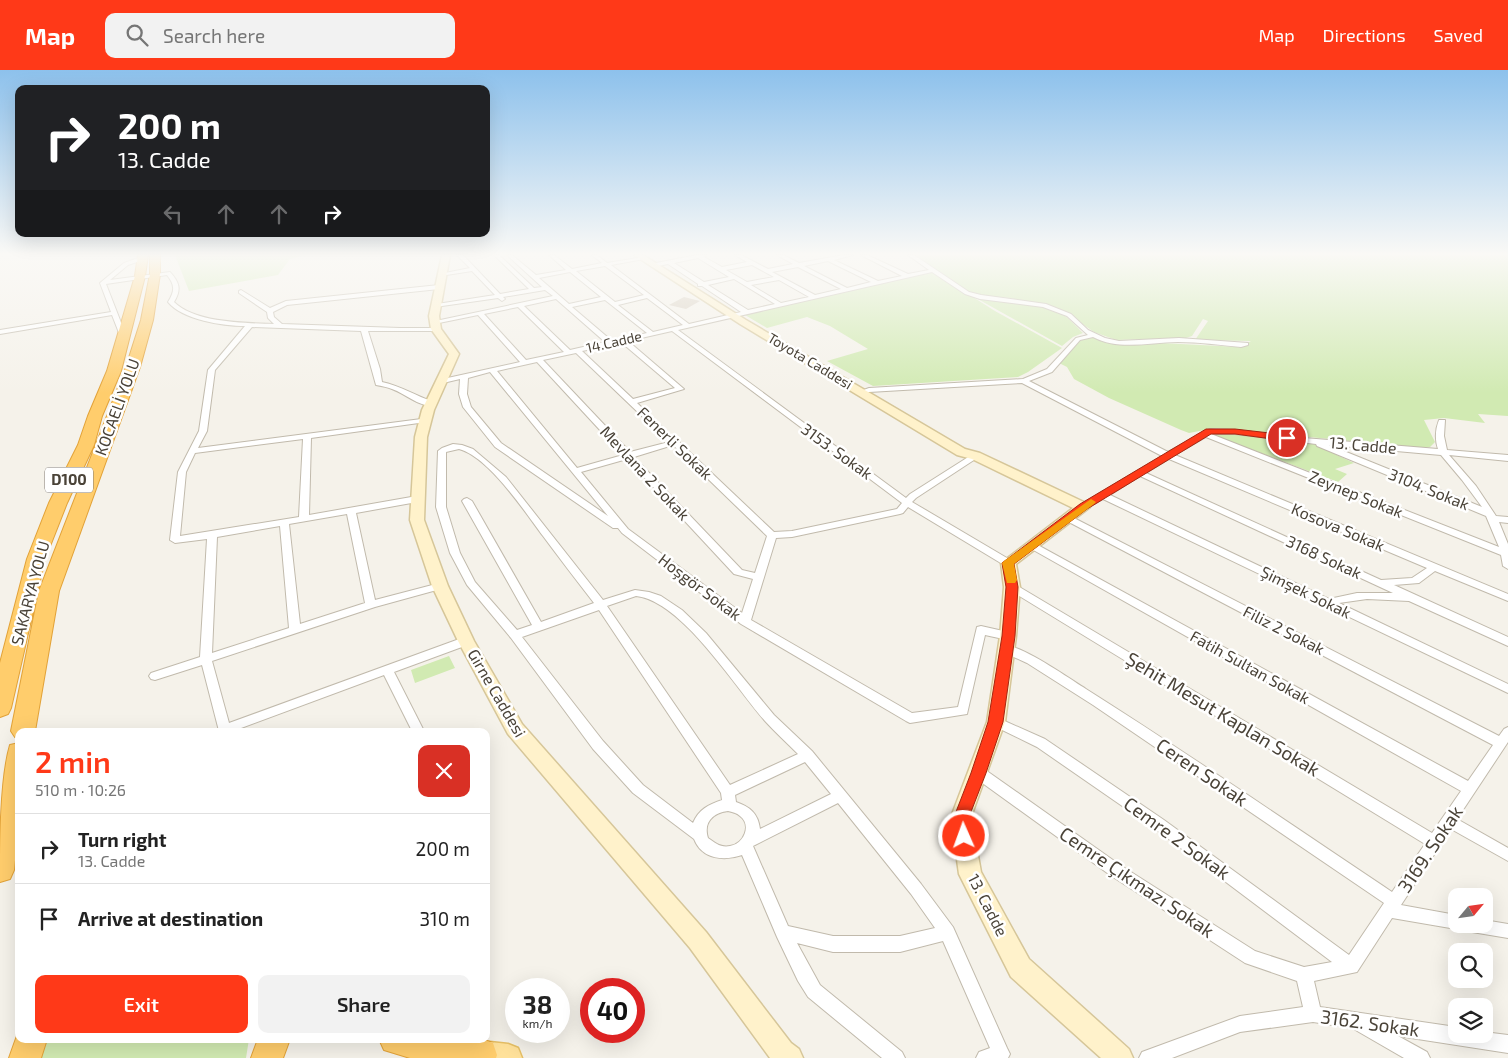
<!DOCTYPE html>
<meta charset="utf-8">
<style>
:root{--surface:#fff;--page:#f2f2f2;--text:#222;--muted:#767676;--line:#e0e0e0;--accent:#ff3918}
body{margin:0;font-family:"Exo 2",sans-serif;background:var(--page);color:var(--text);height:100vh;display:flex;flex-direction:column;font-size:19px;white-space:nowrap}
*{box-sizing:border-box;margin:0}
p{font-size:16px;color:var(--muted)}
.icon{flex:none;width:28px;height:28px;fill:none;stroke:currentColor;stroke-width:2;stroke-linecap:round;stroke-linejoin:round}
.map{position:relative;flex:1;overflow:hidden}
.side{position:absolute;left:15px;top:658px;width:475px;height:315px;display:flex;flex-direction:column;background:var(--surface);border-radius:10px;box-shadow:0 5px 20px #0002}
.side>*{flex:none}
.hud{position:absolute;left:15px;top:15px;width:475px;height:152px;border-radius:10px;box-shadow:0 5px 20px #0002;background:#202124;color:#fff;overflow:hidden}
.needle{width:32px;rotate:61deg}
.tools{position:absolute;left:1448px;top:818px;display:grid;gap:10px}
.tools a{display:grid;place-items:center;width:45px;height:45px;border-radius:10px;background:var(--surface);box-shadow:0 5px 20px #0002;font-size:25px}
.speed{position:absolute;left:505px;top:908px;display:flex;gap:10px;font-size:25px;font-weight:700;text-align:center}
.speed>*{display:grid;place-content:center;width:65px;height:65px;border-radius:50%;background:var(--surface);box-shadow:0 5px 20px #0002;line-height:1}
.speed small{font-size:12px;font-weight:400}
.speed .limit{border:8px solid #d22;background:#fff;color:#111}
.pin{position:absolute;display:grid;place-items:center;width:42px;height:42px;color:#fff;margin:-21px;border:2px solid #fff;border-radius:50%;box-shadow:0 1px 5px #0007}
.me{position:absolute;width:55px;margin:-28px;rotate:358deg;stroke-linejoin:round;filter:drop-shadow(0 0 4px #0008)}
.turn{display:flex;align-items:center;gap:18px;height:105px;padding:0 20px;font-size:22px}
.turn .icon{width:65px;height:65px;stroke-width:2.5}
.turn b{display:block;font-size:35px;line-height:42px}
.lanes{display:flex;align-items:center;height:48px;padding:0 20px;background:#0003;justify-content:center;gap:25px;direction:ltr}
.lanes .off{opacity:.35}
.round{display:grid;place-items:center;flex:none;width:52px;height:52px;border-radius:10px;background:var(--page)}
.headline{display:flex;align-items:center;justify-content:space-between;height:85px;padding:0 20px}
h1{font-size:30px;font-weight:600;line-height:38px;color:var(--accent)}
.action{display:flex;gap:10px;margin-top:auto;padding:10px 20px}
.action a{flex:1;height:58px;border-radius:10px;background:var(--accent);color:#fff;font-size:20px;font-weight:600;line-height:58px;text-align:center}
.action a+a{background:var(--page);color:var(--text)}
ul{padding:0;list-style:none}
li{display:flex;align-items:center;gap:15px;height:70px;padding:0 20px;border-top:1px solid var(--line)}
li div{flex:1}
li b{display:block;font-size:19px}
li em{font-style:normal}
header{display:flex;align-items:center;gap:30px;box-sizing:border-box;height:70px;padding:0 25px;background:var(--accent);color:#fff}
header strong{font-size:24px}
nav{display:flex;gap:28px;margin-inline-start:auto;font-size:18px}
.search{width:350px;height:45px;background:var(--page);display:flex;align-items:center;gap:12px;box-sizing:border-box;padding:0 18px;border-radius:10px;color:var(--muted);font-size:19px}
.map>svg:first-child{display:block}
.green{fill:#d1eab2}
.building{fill:#d7cebf}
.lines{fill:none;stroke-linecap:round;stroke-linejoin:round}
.street-casing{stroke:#c1baac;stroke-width:2}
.secondary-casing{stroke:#d6c699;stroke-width:3}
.primary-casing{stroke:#e7c066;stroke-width:3}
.highway-casing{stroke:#e2a238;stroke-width:2}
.street{fill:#fff;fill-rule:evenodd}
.secondary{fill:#fff2cb;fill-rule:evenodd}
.primary{fill:#ffe19a;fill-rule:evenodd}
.highway{fill:#ffcd6c;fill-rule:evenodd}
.route{fill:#ff3918;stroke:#a62510}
.slow{fill:#f59e0b}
.labels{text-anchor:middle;stroke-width:5;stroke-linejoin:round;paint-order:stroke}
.far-street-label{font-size:14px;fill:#4a4338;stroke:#fff}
.shield{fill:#fff;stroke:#807b74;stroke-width:1}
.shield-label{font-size:15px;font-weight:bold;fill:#4a4338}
.street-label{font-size:16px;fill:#4a4338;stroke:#fff}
.near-street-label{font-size:19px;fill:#4a4338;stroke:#fff}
</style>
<header>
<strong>Map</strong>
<div class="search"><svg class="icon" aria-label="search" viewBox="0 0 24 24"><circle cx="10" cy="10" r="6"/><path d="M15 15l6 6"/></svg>Search here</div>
<nav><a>Map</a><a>Directions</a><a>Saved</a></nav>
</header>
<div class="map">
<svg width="1508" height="988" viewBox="0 0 1508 988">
<rect width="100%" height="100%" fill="#f5f2ea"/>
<path class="green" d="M175,185H305L290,189L278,205L189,221Z
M916,185H1508V346L1478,344L1485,353L1444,348L1424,350L1435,372L1430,377L1423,378L1215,358L1189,363L1181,360L1109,328L1074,309L1067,297L1057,292C1073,272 1075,261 1102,270L1240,277L1251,271L1195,270L1208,251L1203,249L1192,266L1186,268L1116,270L1094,262L1071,246L1044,235L1010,228L976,225L963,219Z
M930,202L935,203L995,241L1062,278L1028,302L1018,307L873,316L827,291L868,279L830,256L807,247L767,258L745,245Z
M976,228C1000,227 1042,233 1062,244C1069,248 1077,257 1083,263L1073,267L1062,276Z
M1237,363L1307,371L1354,393L1335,399L1347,404L1338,412L1213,365Z
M449,586L455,598L415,613L411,600Z
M35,969H249L246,988H30Z"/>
<path class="building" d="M684,227L700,231L686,239L669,235Z"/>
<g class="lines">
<g class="street-casing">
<path id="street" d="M457,185H463L500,224L529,219L494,185H499L534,218L542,217L507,185H512L536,205L566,200L549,185H554L572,199L602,193L592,185H597L607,193L644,187V189L611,195L689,254L741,242L702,216H698V214L668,194L653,197L651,196V194L697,185H706L704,187L722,197L747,192L735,185H741L768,199L793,194L777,185H783L799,193L844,185H853L834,190L878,211L902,206L861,185H867L908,204L929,200L908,185H914L969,222L981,225L1046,234L1071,244L1088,260L1105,268L1119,271L1179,268L1248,273V275L1241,277C1220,275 1199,272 1178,272C1150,272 1119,281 1093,267L1080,270L1052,302L1029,311L1168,382L1210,359L1235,360L1304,368L1438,379C1435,370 1435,360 1439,350H1445L1444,366L1447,380L1508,385V391L1449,385L1476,416L1496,446L1508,447V453L1499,452L1508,474V499L1503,496L1501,485L1206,367L1175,385L1508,524V531L1435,501L1419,513L1394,515L1508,567V576L1409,531L1367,529L1339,533L1508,614V623L1103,429L1086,439H1080L1078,437L1080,435L1162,386L1022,313L869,322L862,324L858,322L869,318L1023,309L1047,299L1076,268L1088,265L1067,246L1043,237L980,229L965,224L932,202L678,260L906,428L910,424L973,384L976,383L980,386L916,428L912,432L1012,491L1013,493L1012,495H1004L908,437L903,443L900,444L792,467L776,468L751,550L912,643L958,637L977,557L981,556L1012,563L1014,566L1012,569L1008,570L985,565L967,644L910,653L906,651L741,554L622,463L618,458H613L495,377L463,337L459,324L460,309L443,313L439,311L443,309L520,292L478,245L434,254L431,252L553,226L545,220L503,227L505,229L502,231L498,228L435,237V235L437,234L495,225L472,201L440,206V204L470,198ZM698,188L729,207L704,212L674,193ZM828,191L871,212L847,218L804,196ZM752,195L774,207L747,212L726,200ZM605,196L644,225L615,232L576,201ZM798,197L841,219L815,225L772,202ZM570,202L601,227L569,234L539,208ZM734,209L775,234L748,240L708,215ZM779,210L809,227L781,233L751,215ZM647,228L683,255L653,262L618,235ZM556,229L605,272L570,280L524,236ZM605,230L647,263L612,271L572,237ZM518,237L564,282L526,290L484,244ZM672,261L902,433L897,439L792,461L774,462L680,373L679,370H676L637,333L684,319L628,271ZM622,273L675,318L633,329L582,281ZM576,283L669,372L630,382L543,290ZM537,292L623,385L577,398L497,301ZM490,302L608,446L501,373L471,337L467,324L468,308ZM1211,364H1235L1316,374L1317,376L1486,446L1499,477ZM673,375L767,466L755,503L742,500L634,387ZM1329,375L1441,385L1462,410L1482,437ZM627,389L734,504L753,509L742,543L628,459L581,402ZM1169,389L1427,498L1412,508L1381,510L1146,403ZM1140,406L1393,523H1357L1329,529L1110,425Z
M144,186L146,187V189L128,195L110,210L170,202C179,212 182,219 174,232C195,253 246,253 274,254L268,248L267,242L239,223V221L241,220L270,238L286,231L439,215L442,217L439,219L287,235L273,242L274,247L282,254L400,258H438L439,259L436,261H368L380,299L382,312C401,316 416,326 434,332V336C419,337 406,324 392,319C387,317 382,316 376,315L361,261L252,257L215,300L207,361L198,378L429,348L430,350L426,352L311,368L309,445L417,426L420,427L422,429L417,432L356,443L375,530L440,513L444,514L445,516L444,518L375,537L212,591L229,653L462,568H470L472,571L470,574L394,602L424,661H412L384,605L233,661H219L202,595L155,610L151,609L149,606L151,603L200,587L207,469L175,473L170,470L178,402L199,361L208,300L245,256C223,256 183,250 168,232C175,221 175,215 167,205L106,214L127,268L126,269L121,268L112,245L0,264V260L111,242L100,213L124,193ZM303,369L299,447L180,466L186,402L195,383ZM347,444L365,533L300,554L289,454ZM280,456L289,558L212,583L217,467Z
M453,374L462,375L473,379L506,407L603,530L635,520L649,522L661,526L682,540L706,563L774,645L812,681L921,814L953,857L1007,978L1010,984L1008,988H976L979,982L990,978L943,871L900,882H833L797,873L820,915L902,982L905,988H882L808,927L798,911L777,867L742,785C725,791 702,790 694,769L633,723L593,679L511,568L467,515L450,483L436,437L438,381L442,378ZM459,379C489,387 525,442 543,466C560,489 577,511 594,533L541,552L472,431L467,428L464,429L462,431L532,555L517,560L475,512L460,483L446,437V382ZM636,526C682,531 735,617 765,651C775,662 787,673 798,684L730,715L607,536ZM599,540L721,723L722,730C708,735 699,739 693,753L643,715L603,671L522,567ZM805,692L831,724L760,759C758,743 750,737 736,732L735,725ZM838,733L911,824L935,858L900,866H833L788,856L753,776ZM728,741C732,742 737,743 740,746C752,755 744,774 730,776C721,778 715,773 708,768C703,752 713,743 728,741Z
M1068,445L1499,666L1504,659L1508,657V672L1457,749L1508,778V791L1451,759L1401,835L1456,845V854H1484V850L1508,854V868L1466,861L1460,858L1456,859L1392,848L1357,902L1314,911L1320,937L1456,957V964H1484V962L1508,965V983L1398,966L1427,982L1430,988H1404L1352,958L1313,952L1240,962L1172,988H1139L1142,982L1240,946L1303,937L1297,911L1245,893L1110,805L974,707L972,703L974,699L979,698L984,699L1120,795L1255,881L1304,897L1332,892L1154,758L1037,677L992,655L990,652L992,649L996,647L1000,649L1045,669L1164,750L1349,885L1384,833L1093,635L1027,593L1003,582L1001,579L1003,576C1018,572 1071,610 1086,619C1189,684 1290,754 1392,822L1425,774L1008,519L1007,517L1008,515H1016L1432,763L1461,721L1028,477L1026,475L1028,473H1034L1468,711L1493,675L1065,450L1063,448L1065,446Z"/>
</g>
<g class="secondary-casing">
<path id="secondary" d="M442,185H450L439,246L441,259L459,284L434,340L427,367L424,450L448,516L474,571L522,654L706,862L791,973L799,979L803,988H770L690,878L508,664L458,571L432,516L410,450L415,367L422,340L449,284L431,259L429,246Z
M634,185H643L746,250L965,379L980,383L1088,434L1090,437L1016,494L1020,517L1016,566L1005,652L971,747L981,802L1029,889L1129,979L1133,988H1101L1011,907L959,804L951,747L987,652L1000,566L1004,517L1001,493L1073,438L972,389L957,385L740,254Z"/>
</g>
<g class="primary-casing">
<path id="primary" d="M481,971L508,974L518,978L522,988H458L462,978Z"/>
</g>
<g class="highway-casing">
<path id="highway" d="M138,185H148L145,206L121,301L102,346L94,375L67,433L45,489L11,638L8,644L0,647V593L27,489L49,433L78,375L88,346L107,301L135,206Z
M150,185H160V204L153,250L140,297L59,521L35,661H19V669L15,667L11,661L39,521L126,297L141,250L150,204Z
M19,673V751L14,800L10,809L0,812C0,774 0,709 10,675Z
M19,960V969H47L41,988H9Z
M258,969H290L283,988H251Z
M379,969H481L493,973L497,985L496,988H410L384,980Z"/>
</g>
<use href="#street" class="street"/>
<use href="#secondary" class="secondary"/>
<use href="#primary" class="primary"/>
<use href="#highway" class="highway"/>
</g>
<linearGradient id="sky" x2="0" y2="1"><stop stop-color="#8dc1ec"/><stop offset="0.57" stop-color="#faf9f6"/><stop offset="1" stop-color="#faf9f6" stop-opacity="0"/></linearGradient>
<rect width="1508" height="323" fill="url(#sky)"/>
<path class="route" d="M1206,359H1235L1287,365L1292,368L1287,371L1235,364H1211L1087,439L1014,494L1018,517L1015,566L1003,652L986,703L969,747L972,766L970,771L964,773L959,771L954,747L971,703L988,652L1002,566L1006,517L1002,493L1080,434Z"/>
<path class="slow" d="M1091,429L1096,432L1094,434L1014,494L1017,510L1015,513H1007L1002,493L1004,491Z"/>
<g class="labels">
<g class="far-street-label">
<text transform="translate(614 272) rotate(-13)" y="5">14.Cadde</text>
<text transform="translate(810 291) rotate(31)" y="5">Toyota Caddesi</text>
</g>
<rect class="shield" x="45" y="397.5" width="48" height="25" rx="4"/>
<g class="shield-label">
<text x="69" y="415">D100</text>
</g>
<g class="street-label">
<text transform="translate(117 337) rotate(-70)" y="6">KOCAELİ YOLU</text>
<text transform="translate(675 373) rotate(44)" y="6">Fenerli Sokak</text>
<text transform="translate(1363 375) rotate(5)" y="6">13. Cadde</text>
<text transform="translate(837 381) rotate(36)" y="6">3153. Sokak</text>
<text transform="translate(645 403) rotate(47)" y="6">Mevlana 2 Sokak</text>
<text transform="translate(1429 419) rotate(22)" y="6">3104. Sokak</text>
<text transform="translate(1356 424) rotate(22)" y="6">Zeynep Sokak</text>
<text transform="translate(1338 457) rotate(23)" y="6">Kosova Sokak</text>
<text transform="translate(1324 487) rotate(25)" y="6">3168 Sokak</text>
<text transform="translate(700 517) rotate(37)" y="6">Hoşgör Sokak</text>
<text transform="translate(1306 522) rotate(26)" y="6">Şimşek Sokak</text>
<text transform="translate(30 523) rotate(-75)" y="6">SAKARYA YOLU</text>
<text transform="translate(1284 560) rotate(27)" y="6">Filiz 2 Sokak</text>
<text transform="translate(1250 597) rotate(29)" y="6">Fatih Sultan Sokak</text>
<text transform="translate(497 623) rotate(60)" y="6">Girne Caddesi</text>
<text transform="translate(988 835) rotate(63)" y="6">13. Cadde</text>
</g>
<g class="near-street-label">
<text transform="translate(1223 644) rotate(31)" y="7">Şehit Mesut Kaplan Sokak</text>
<text transform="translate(1202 702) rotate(34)" y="7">Ceren Sokak</text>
<text transform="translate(1177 768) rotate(36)" y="7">Cemre 2 Sokak</text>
<text transform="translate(1430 779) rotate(-56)" y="7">3169. Sokak</text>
<text transform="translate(1137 812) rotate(34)" y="7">Cemre Çıkmazı Sokak</text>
<text transform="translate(1370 953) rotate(8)" y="7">3162. Sokak</text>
</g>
</g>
</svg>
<div class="tools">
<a><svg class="needle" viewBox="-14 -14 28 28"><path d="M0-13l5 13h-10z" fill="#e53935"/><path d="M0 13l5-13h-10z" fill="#767676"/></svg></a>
<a><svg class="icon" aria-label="search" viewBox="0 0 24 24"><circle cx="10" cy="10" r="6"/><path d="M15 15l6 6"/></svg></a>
<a><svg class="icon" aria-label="layers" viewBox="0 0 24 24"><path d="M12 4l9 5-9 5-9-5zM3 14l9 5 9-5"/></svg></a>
</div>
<div class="speed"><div>38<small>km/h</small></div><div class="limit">40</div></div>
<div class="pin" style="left:1287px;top:368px;background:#d93025"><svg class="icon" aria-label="arrive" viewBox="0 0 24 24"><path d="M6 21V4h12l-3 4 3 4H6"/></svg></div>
<svg class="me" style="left:964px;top:766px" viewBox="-20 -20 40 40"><circle r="17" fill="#ff3918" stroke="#fff" stroke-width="3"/><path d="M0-11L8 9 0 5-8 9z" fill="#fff"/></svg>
<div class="hud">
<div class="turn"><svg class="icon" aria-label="right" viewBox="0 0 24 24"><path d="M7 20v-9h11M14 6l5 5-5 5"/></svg><div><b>200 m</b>13. Cadde</div></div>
<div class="lanes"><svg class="icon off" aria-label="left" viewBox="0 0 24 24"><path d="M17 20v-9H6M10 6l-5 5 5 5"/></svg><svg class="icon off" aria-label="ahead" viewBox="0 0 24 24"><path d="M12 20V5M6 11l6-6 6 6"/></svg><svg class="icon off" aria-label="ahead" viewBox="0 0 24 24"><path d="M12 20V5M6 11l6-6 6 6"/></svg><svg class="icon" aria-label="right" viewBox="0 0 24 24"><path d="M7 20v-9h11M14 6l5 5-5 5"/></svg></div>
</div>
<section class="side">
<div class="headline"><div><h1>2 min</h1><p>510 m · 10:26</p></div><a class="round" style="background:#d93025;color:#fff"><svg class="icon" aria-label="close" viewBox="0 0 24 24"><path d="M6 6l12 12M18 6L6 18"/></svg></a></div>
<ul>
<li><svg class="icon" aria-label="right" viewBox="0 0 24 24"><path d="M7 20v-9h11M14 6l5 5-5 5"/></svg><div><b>Turn right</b><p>13. Cadde</p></div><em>200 m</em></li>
<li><svg class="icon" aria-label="arrive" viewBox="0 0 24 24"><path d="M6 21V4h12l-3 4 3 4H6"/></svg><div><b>Arrive at destination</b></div><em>310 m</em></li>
</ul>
<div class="action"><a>Exit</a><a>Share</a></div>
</section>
</div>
